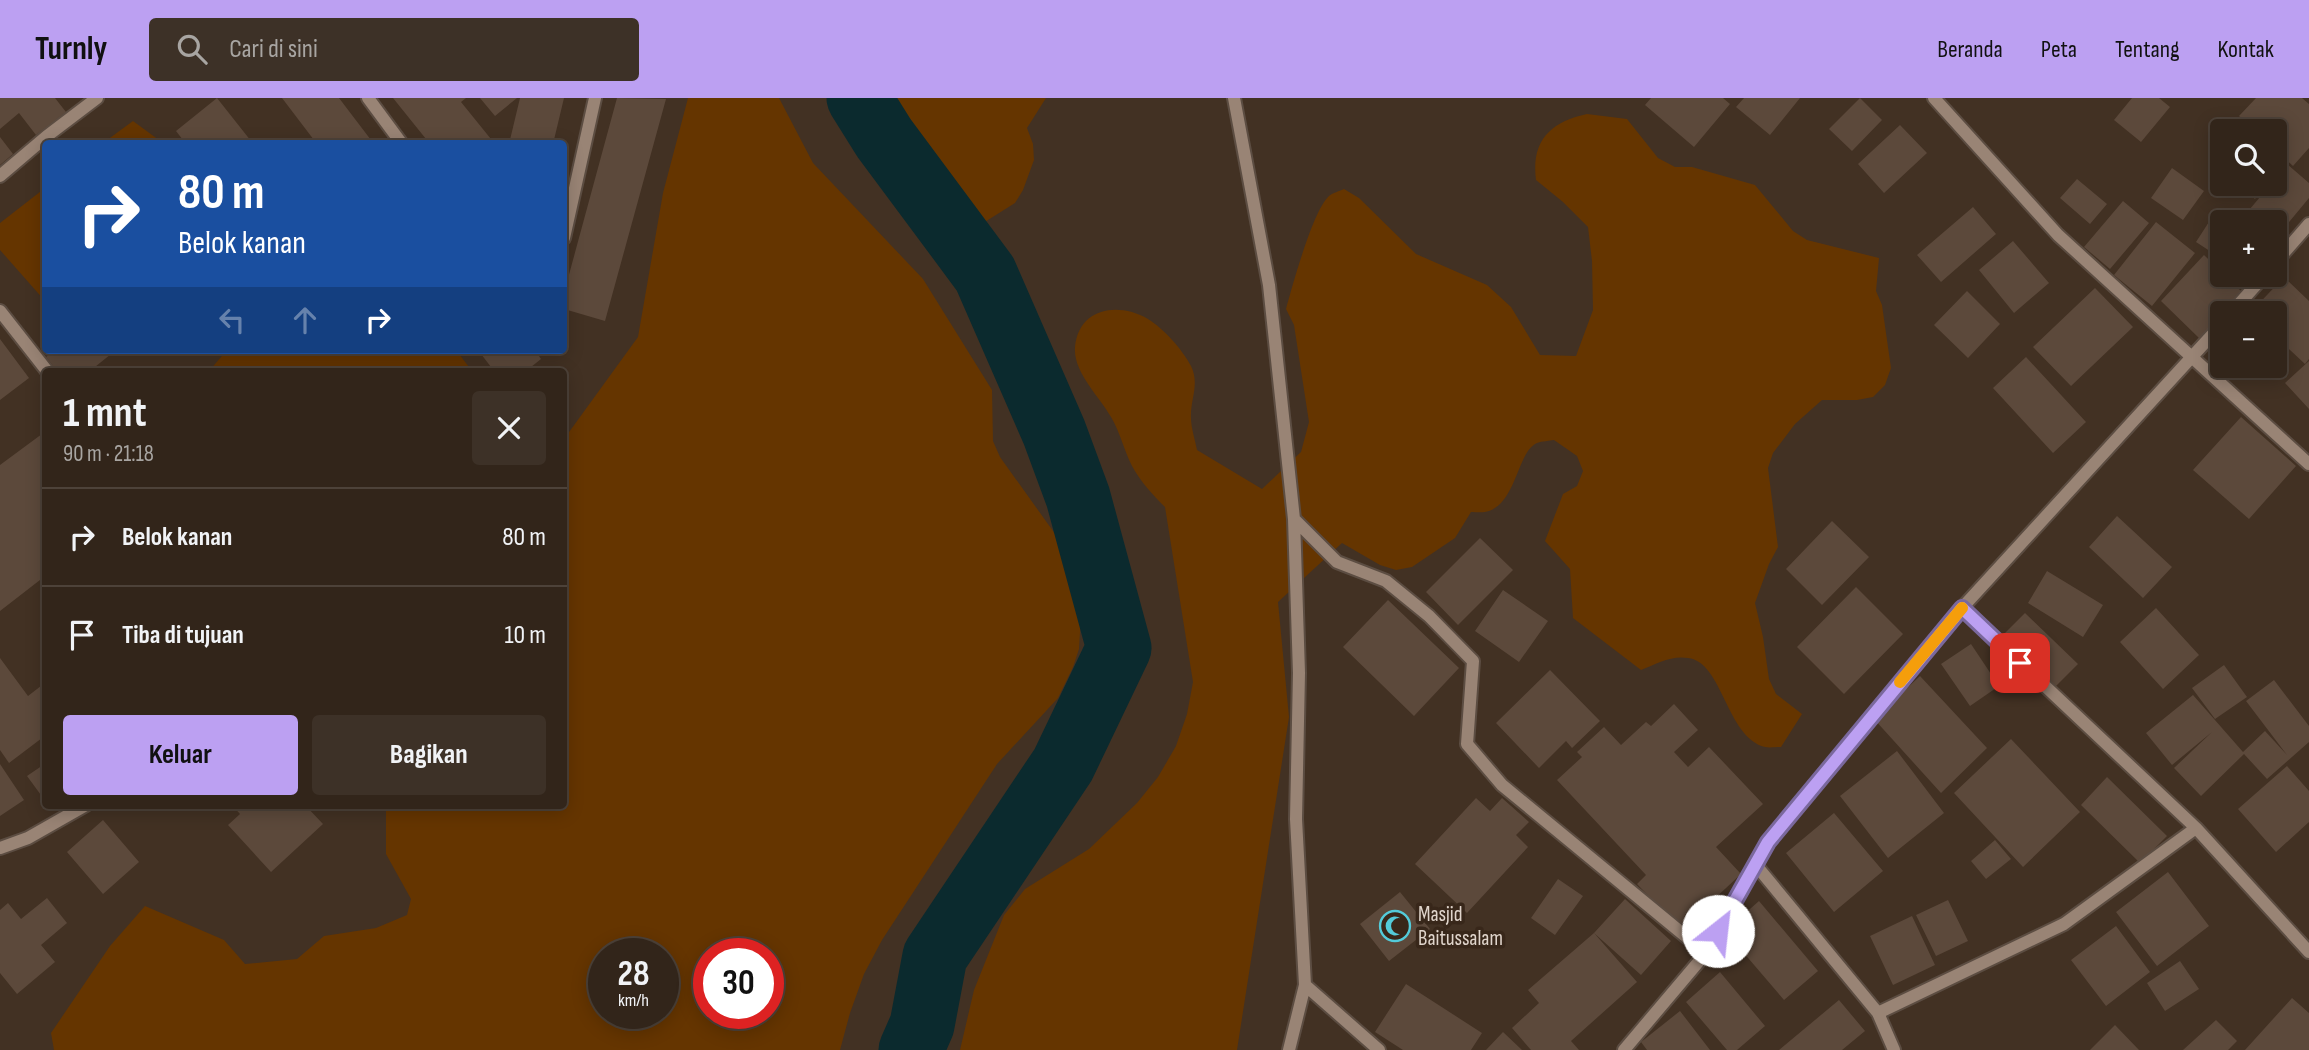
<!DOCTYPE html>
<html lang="id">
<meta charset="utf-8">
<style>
:root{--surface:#32251a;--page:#3d3127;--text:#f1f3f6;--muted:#a8a5a2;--line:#4d4239;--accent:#bca0f2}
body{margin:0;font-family:"Sofia Sans Condensed",sans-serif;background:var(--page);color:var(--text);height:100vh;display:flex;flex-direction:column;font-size:26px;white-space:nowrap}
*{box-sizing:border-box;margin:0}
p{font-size:23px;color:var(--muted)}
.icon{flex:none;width:38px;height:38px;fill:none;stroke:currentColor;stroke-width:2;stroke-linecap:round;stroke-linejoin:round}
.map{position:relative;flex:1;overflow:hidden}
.panel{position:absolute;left:42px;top:270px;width:525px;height:441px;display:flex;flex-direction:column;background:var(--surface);border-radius:7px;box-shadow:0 4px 18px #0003,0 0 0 2px var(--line)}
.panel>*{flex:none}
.guide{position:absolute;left:42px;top:42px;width:525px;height:214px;border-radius:7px;box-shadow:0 4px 18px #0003,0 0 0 2px var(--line);background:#1a4fa0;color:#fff;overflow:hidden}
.buttons{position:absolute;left:2210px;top:21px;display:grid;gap:14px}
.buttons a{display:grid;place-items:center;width:77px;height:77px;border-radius:7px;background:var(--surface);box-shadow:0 4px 18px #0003,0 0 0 2px var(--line);font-size:35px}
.speed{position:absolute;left:588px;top:840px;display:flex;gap:14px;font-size:35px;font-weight:700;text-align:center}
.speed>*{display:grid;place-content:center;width:91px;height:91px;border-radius:50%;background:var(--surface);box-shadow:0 4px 18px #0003,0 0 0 2px var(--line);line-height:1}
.speed small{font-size:18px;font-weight:400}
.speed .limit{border:10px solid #d22;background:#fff;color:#111}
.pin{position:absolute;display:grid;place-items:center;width:60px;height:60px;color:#fff;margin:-30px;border-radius:14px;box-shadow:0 4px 10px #0006}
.me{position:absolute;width:77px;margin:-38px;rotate:29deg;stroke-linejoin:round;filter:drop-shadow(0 0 5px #0008)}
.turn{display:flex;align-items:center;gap:24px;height:147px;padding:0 21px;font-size:32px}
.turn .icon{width:91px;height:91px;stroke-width:2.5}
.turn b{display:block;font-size:49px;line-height:60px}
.lanes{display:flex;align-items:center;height:66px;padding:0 21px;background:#0003;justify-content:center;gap:35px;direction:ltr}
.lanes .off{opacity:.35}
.round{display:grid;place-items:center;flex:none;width:74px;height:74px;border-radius:7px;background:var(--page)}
.overview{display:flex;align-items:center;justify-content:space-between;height:119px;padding:0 21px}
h1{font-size:42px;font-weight:700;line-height:52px}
.cta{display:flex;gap:14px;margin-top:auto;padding:14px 21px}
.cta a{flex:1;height:80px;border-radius:7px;background:var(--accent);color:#111;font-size:28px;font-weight:700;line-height:80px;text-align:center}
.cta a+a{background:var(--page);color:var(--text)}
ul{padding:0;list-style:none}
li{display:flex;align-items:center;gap:21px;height:98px;padding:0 21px;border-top:2px solid var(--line)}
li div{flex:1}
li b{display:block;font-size:26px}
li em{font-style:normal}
header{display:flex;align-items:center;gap:42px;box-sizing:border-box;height:98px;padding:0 35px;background:var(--accent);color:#111}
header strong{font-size:33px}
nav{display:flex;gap:38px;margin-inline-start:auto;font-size:24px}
.search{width:490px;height:63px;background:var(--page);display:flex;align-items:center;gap:18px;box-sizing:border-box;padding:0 24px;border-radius:7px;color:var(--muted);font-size:26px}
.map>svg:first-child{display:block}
.green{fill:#653500;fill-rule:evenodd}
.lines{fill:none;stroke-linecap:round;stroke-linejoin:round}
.river{stroke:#0b2a2e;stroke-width:65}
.building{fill:#5c493b}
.minor-casing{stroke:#5c4d42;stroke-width:16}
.minor{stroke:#998475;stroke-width:12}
.route-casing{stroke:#7a689d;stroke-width:18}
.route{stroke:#bca0f2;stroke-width:12}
.slow{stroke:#f59e0b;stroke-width:12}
.labels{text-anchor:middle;stroke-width:7;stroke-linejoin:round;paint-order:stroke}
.poi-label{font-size:21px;fill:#e0d5cc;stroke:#38271a;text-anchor:start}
</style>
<header>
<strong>Turnly</strong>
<div class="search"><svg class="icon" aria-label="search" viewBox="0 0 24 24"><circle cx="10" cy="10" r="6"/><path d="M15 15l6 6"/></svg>Cari di sini</div>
<nav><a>Beranda</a><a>Peta</a><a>Tentang</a><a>Kontak</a></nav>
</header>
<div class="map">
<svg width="2309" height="952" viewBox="0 0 2309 952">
<rect width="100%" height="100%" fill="#423123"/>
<path class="green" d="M688,0H779L813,65L923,181L992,292L993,343L1000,359L1058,440L1082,501L1079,551L1073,569L1058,600L997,666L882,842L864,876L850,915L840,952H54L51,935L110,848L145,808L224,842L245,866L297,861L324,838L376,830L407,817L411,801L386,756V707H564V341L638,239L663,95ZM604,856H663V915H604ZM709,856H768V915H709Z
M883,0H1046L1027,30L1033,46L1034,62L1023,92L1015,105L980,127L891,15Z
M1587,16L1627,21L1658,60L1675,69H1692L1755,87L1793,133L1807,142L1879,160L1876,193L1882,207L1891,270L1885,287L1873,299L1857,302H1822L1795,326L1773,355L1768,370L1778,449L1769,466L1755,505L1763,539L1769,581L1776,596L1802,616L1781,649C1776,649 1769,650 1765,649C1726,639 1723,564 1688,560C1672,557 1656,566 1641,572L1573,520L1570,471L1545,443L1563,396L1577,388L1583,373L1577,358L1554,342C1549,343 1542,343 1537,345C1517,354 1517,403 1489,413C1484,415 1476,414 1471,414L1455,440L1412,469L1396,472L1380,467L1342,445L1278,504L1289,619L1237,952H960L974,892L1004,817L1025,791L1089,751L1137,705L1158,679L1176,648L1187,616L1193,584L1165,409C1153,397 1140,383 1132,368C1124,352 1120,334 1111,319C1099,298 1073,274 1075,249C1079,209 1119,204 1148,221C1164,231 1182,251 1191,268C1200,286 1190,302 1191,320C1191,330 1195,341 1197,352L1262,391L1301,354L1309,324L1294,227L1286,211C1292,189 1313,112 1329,98C1332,95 1340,93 1344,91L1359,100L1416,156L1487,187L1511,209L1540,257L1576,258L1593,212L1592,163L1588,129L1563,104L1536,82C1531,43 1550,24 1587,16Z
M133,23L163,45H103Z
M45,90V203L0,152V125Z
M227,252H456L472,273H209Z"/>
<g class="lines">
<path class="river" d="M859,0L884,40L985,176L1054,334L1078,399L1119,550L1063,667L935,858L922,927L911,952"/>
</g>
<path class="building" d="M0,0H55L66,14L36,37L19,15L0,31Z
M217,0L251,43L249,46H186L176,33Z
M282,0H339L374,46H317Z
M393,0H466L461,4L495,46H430Z
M480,0H517L495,18Z
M520,0H564L553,46H509Z
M617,0L666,1L605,223L564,211V195Z
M1651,0H1723L1730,6L1694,49L1645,7Z
M1744,0H1800L1770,37L1736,9Z
M1860,0L1882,22L1852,53L1829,31Z
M2132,0H2159L2170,9L2141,44L2114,22Z
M2256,0H2302L2309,6V50L2293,68L2275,51V33H2256L2239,18Z
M1900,27L1927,55L1884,95L1858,66Z
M0,39L13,56L0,67Z
M2287,66L2309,85V100L2275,141V124H2250L2244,118L2271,86H2275V81Z
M2172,70L2204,93L2183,122L2151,100Z
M2077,81L2107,106L2090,126L2060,100Z
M2237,86H2267L2255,101Z
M2123,103L2149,125L2110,171L2084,149Z
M1973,109L1996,136L1941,184L1917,157Z
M2216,113L2233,124H2222V161L2196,144Z
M2156,124L2195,155L2152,208L2114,177Z
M2013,143L2049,185L2014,215L1979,172Z
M2204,157L2243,195L2199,240L2161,203Z
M2284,179L2309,203V261L2305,266L2275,238V215H2250Z
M2095,190L2133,229L2071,288L2033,249Z
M1967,193L2000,226L1968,260L1934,227Z
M0,241L29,280L0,302Z
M54,252H116L90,273H57L46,259Z
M478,252H535L541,261L526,273H494Z
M2026,259L2086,324L2053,355L1993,290Z
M2309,263V311L2285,285Z
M2241,319L2296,368L2249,421L2193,372Z
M46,333V489L40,482L0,513V367Z
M2117,418L2172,469L2143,500L2089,449Z
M1832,423L1869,459L1822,507L1786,471Z
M1480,440L1513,472L1458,527L1426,494Z
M2047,473L2103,507L2083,539L2028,505Z
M1856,489L1903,536L1844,596L1797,549Z
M1503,492L1548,523L1519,564L1475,533Z
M1388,502L1459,570L1414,618L1343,549Z
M2156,510L2199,557L2163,591L2120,544Z
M2025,515L2078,566L2055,589L2003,537Z
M1971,546L1999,588L1970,608L1941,566Z
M0,560L28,598L46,584V637L9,665L0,652Z
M2224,567L2247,599L2215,621L2192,590Z
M1550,572L1600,623L1572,650L1566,643L1539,670L1496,625Z
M1920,578L1987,650L1941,695L1874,621Z
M2274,582L2309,628V644L2267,681L2244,656L2201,698L2174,670L2212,634L2172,667L2146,635L2193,597L2243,654L2265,633L2287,657L2246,603Z
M1674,606L1698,632L1674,654L1688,669L1709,649L1763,706L1716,749L1741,776L1681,832L1637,786L1646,777L1557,682L1582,659L1577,654L1604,629L1621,647L1646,624L1651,628Z
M2011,641L2080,714L2023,769L1954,695Z
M1897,653L1944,715L1888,760L1840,698Z
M46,665V704L27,678Z
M0,666L24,702L0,718Z
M2287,668L2309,693V724L2276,754L2238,711Z
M2107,679L2167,738L2140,765L2081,707Z
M1476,700L1490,713L1502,700L1529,724L1516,737L1528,749L1467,815L1415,766Z
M232,707H305L323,726L271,774L228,727L240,716Z
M1834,715L1883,773L1834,814L1786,755Z
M103,722L139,764L103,796L67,754Z
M1995,742L2011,761L1986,781L1971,763Z
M2168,774L2209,828L2157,868L2116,814Z
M1558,781L1583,798L1555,837L1531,820Z
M1400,794L1430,831L1389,863L1360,826Z
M47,800L67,825L41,847L55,864L17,896L0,875V812L8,805L21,821Z
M1625,801L1671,843L1641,877L1594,835Z
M1948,802L1968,843L1936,858L1916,817Z
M1759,803L1818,873L1784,902L1725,833Z
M1912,818L1935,867L1893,887L1870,838Z
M2116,828L2150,874L2106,908L2071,862Z
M1594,835L1637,884L1571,943L1579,952H1531L1512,930L1539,905L1528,892Z
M2180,863L2199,891L2165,913L2147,885Z
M1720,874L1765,928L1737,952H1727L1686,904Z
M1406,886L1482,935L1471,952H1403L1375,934Z
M2292,900L2309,915V952H2245Z
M1839,902L1865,933L1842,952H1779Z
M1680,913L1710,952H1647L1641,944Z
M2216,922L2237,943L2228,952H2183Z
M2115,927L2139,952H2090Z
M1503,934L1522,952H1486Z"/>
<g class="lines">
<g class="minor-casing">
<path id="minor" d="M368,0L402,46
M1234,0L1269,187L1294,421L1299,575L1296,721L1305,887L1289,952
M1934,0L2058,137L2309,366
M0,78L47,38L97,0
M564,140L595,0
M2275,165L2309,126
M0,213L47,273
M2231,215L2265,177
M1294,421L1337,464L1386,483L1429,518L1473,563L1467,646L1502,687L1706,855L1624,952
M2196,730L1962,510L2222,226
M0,750L28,740L86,707
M1755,766L1878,915L1894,952
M1706,855L1768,744L1962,510
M1305,887L1379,952
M1878,915L2064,826L2196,730L2309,854"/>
</g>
<use href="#minor" class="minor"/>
</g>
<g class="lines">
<g class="route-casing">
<path id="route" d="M1718,833L1768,744L1962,510L2020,565"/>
</g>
<use href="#route" class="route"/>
<path class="slow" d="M1900,584L1962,510"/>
</g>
<defs>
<g id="mosque-ring" transform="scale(1.575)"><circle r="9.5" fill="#38271a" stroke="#53cbda" stroke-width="1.5"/><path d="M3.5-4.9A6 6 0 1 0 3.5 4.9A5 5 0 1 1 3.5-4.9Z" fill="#53cbda"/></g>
</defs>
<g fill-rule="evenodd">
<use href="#mosque-ring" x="1395" y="828"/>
</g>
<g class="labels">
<g class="poi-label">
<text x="1418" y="823">Masjid<tspan x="1418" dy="24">Baitussalam</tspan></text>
</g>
</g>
</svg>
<div class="buttons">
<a><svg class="icon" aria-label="search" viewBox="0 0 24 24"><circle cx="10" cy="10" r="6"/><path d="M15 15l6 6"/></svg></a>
<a>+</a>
<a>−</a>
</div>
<div class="speed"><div>28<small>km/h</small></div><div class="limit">30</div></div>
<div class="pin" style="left:2020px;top:565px;background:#d93025"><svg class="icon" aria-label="arrive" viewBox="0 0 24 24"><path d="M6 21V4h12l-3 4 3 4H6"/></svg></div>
<svg class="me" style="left:1718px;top:833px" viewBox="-20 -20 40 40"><circle r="19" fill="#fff"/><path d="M0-13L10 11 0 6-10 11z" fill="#bca0f2"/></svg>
<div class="guide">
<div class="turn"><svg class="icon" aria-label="right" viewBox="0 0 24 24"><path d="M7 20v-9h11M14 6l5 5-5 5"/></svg><div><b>80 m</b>Belok kanan</div></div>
<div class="lanes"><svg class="icon off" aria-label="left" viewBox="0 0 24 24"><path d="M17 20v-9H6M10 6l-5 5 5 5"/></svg><svg class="icon off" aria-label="ahead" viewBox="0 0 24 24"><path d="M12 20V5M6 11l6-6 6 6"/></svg><svg class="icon" aria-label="right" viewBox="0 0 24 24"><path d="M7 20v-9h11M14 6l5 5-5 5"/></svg></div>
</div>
<section class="panel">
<div class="overview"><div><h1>1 mnt</h1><p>90 m · 21:18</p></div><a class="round"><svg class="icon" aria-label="close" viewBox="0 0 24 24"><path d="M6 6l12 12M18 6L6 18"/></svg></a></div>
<ul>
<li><svg class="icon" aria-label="right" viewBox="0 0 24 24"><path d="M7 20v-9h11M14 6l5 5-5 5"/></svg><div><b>Belok kanan</b></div><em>80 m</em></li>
<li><svg class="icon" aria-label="arrive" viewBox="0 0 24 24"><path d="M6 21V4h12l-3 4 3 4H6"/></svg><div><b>Tiba di tujuan</b></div><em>10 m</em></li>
</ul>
<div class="cta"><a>Keluar</a><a>Bagikan</a></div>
</section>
</div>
